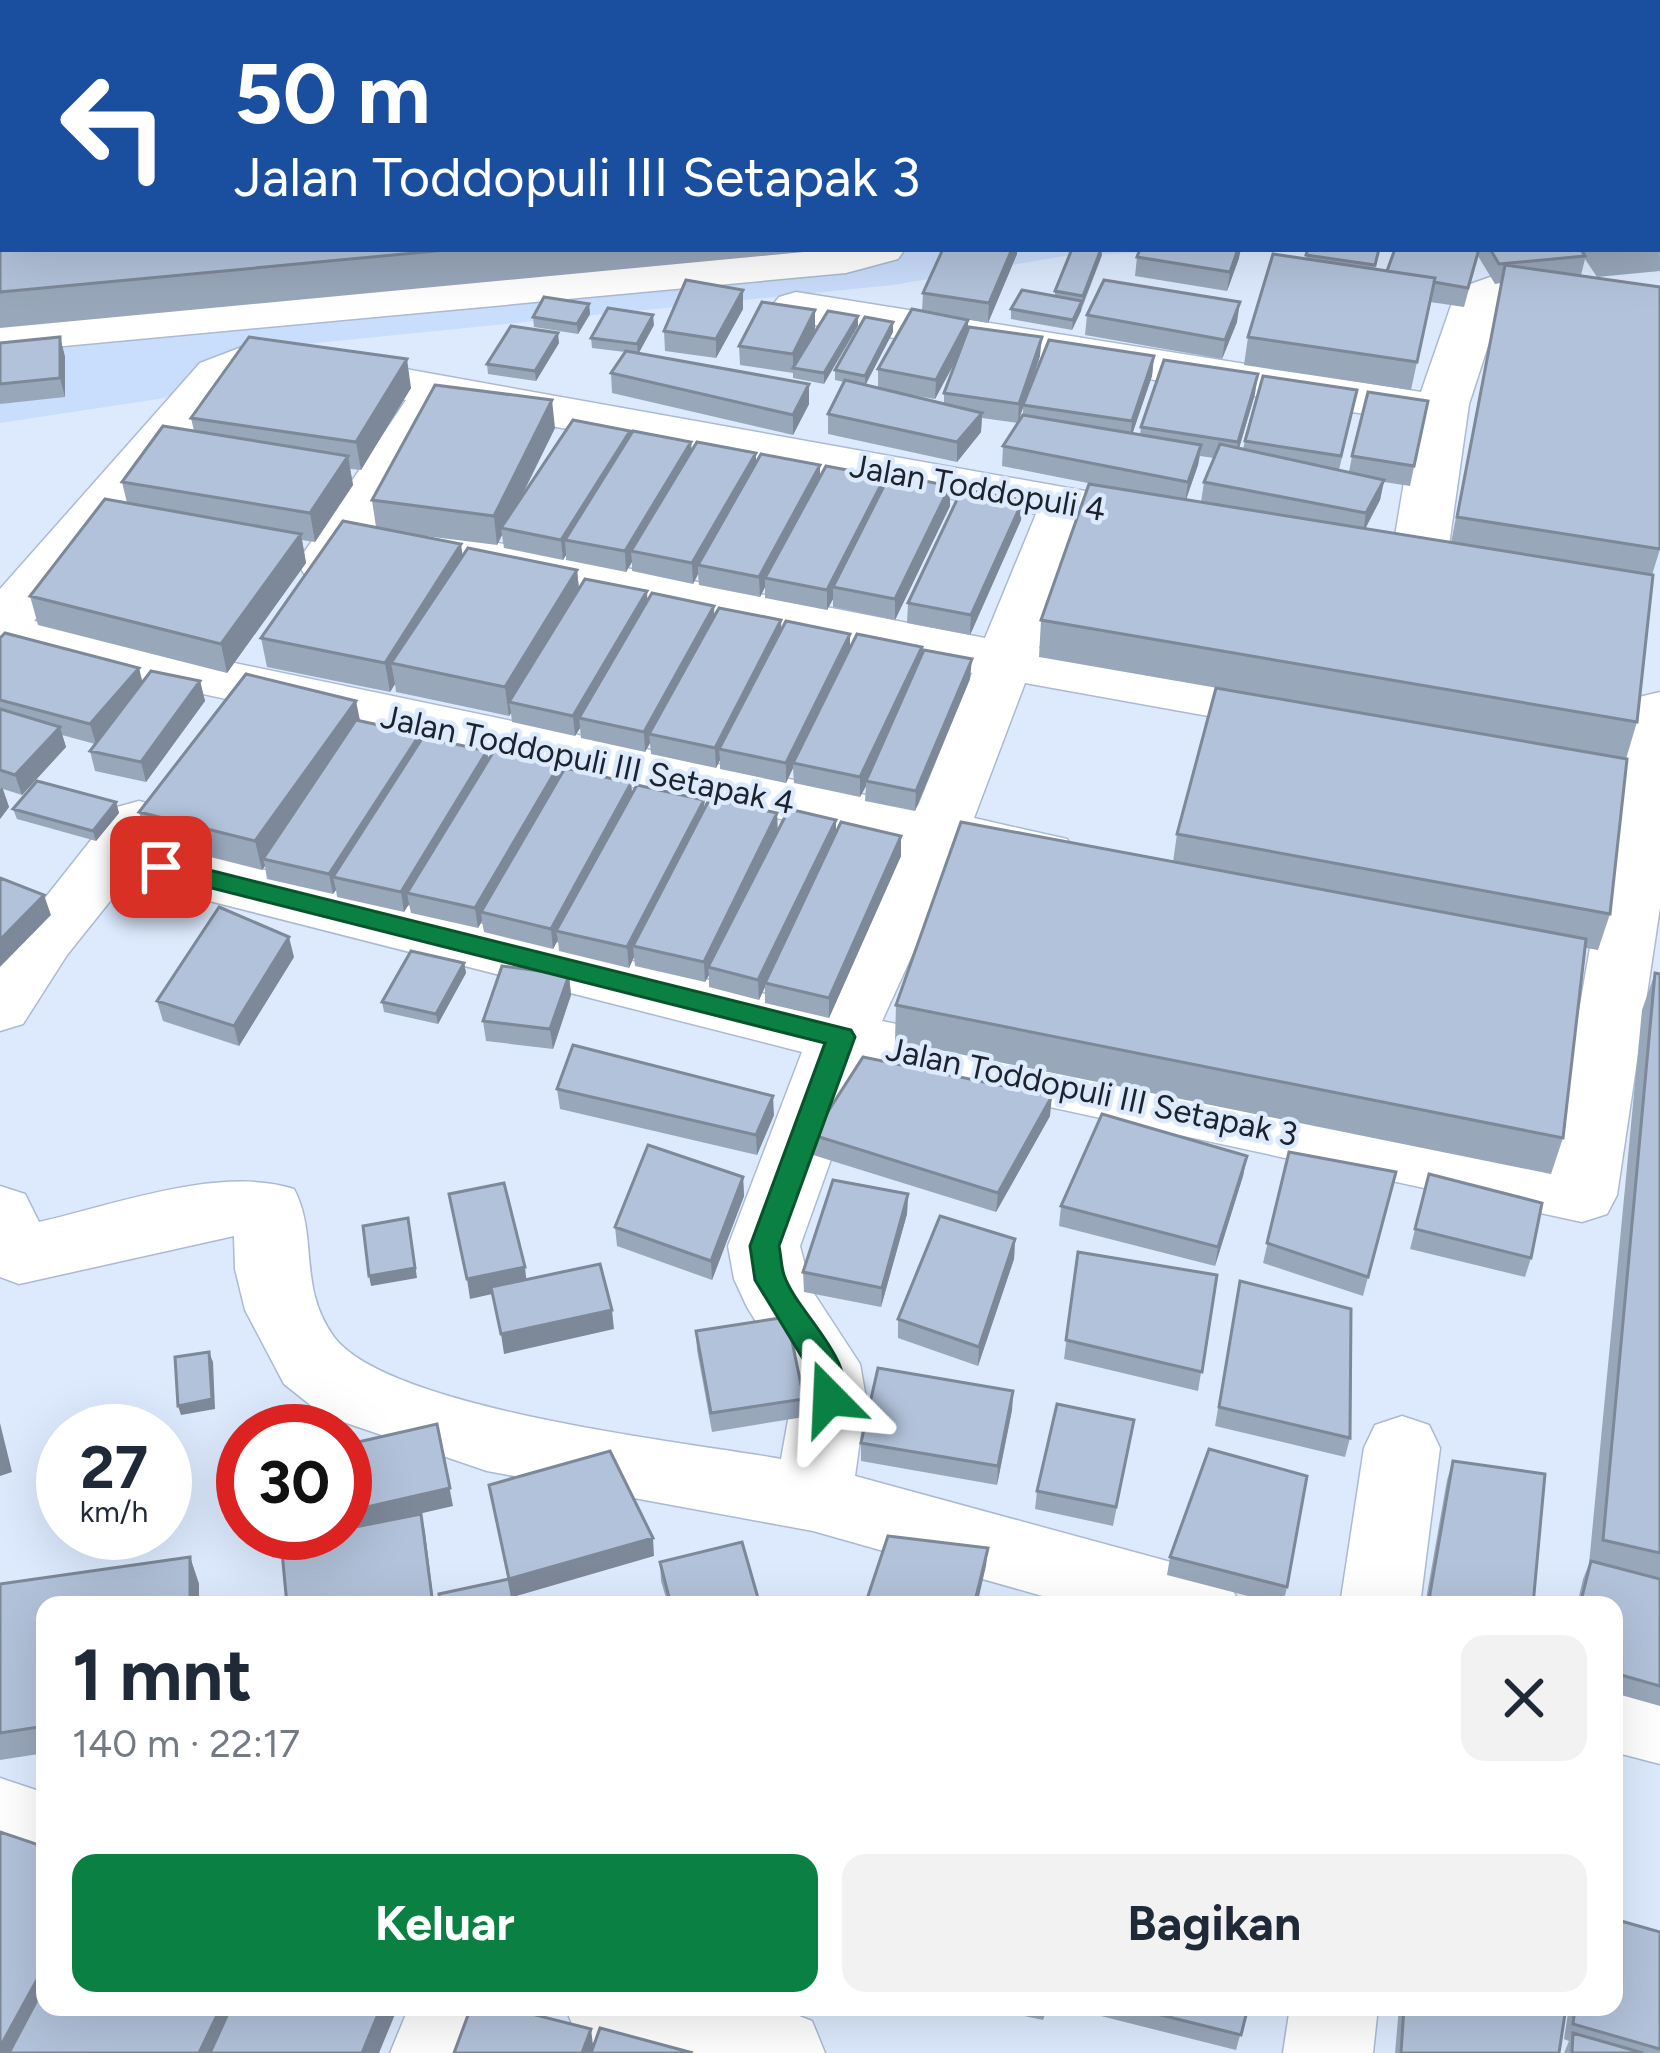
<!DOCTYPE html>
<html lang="id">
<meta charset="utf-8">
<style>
:root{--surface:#fff;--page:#f2f2f3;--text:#1f2937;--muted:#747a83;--accent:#0b8043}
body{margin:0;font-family:Figtree,sans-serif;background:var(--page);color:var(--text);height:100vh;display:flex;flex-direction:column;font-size:45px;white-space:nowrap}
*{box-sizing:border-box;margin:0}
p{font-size:39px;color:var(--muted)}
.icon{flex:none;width:66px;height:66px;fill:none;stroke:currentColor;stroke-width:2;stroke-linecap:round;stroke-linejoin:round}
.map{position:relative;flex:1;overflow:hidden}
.sheet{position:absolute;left:36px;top:1596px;width:1587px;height:420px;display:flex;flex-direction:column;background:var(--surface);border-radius:24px;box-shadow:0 12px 48px #0002}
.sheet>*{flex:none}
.hud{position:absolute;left:0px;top:0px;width:1662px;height:252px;box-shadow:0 12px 48px #0002;background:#1a4fa0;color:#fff;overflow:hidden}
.speed{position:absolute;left:36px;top:1404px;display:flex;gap:24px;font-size:60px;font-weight:700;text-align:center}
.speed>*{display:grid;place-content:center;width:156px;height:156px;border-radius:50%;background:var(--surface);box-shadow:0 12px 48px #0002;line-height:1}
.speed small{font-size:30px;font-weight:400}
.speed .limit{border:18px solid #d22;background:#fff;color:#111}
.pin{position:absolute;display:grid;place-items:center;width:102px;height:102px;color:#fff;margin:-51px;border-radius:24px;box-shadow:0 6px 18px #0006}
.me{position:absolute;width:132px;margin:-66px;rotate:339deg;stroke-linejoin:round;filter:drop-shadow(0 0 9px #0008)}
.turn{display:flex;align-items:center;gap:42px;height:252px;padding:0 36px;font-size:54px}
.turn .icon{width:156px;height:156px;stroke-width:2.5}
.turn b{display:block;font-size:84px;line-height:102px}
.round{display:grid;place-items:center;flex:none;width:126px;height:126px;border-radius:24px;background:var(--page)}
.overview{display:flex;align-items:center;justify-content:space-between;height:204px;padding:0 36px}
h1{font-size:72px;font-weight:700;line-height:90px}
.action{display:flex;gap:24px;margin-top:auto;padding:24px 36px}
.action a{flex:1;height:138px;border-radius:24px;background:var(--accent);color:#fff;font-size:48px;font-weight:700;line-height:138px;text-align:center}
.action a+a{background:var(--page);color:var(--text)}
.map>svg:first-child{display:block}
.built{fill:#c9ddfc}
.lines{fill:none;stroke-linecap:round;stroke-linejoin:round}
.minor-casing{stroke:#abbad2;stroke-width:3}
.minor{fill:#fff;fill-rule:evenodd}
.wall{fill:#99a7bb;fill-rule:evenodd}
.shaded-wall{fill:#7d8899}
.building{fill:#b2c2da;stroke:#7d8899;stroke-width:3}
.route{fill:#0b8043;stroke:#07532c;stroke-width:3}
.labels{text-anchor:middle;stroke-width:9;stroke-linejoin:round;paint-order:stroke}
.street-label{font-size:33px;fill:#1d232c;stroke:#ddeafe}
</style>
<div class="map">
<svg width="1660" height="2053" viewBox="0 0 1660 2053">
<rect width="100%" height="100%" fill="#ddeafe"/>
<path class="built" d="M0,0H1383L1385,3H3V249H1222L1064,256L893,285L246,350L165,398L0,423Z"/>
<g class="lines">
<g class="minor-casing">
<path id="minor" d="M165,0H207V3H165Z
M461,0H503V3H461Z
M916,0H958L959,3H917Z
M1213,0H1255L1256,3H1214Z
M797,249H905L898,259L846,273L0,352V322Z
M1493,276L1660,296V326L1501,306L1469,404L1446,566L1438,578L1418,583L1398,578L1390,566L1414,422L796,322L779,317L771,307L779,297L796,292L1421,392L1454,297L1462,287Z
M255,342L1191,510L1199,522L1191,534L1172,539L1086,523L1039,648L1302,695L1323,700L1331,714L1323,728L1302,733L1025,683L974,818L1067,839L1076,854L1067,869L1045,876L957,857L882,1021L1553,1161L1631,711L1639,697L1660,692V907L1617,1195L1607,1214L1582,1222L864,1067L800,1246L811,1289L860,1364L866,1398L855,1476L1200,1570L1228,1580L1240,1605H1074L813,1531L487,1471L323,1415L284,1384L245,1310L235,1269L234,1236L19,1284L0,1277V1186L25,1194L39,1222C114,1205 220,1165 294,1189C319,1237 297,1286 334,1337C389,1410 686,1442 781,1459L792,1398L787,1372L747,1307L734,1279L728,1246L802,1052L127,880L67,955L23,1024L0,1031V955L117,807L139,801L161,807L170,822L156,843L822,1008L901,845L0,650V589L200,363ZM261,373L406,400L297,563L305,575L325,580L345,575L362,549L972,673L918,806L34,621L236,385ZM452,408L1036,514L985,638L380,520Z
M1402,1416L1429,1425L1440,1448L1420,1605H1340L1364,1448L1375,1425Z
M1614,1676L1660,1688V1764L1614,1752Z
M0,1778L45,1793V1873L0,1858Z
M409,2007H497L480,2053H390Z
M565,2007H776L812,2021L825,2053H616L578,2038Z
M1290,2007H1378L1373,2053H1283Z"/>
</g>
<use href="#minor" class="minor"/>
</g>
<path class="wall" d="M202,0H459V3H202Z
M1297,0H1382L1381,3H1298Z
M1561,0H1631V3H1563Z
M1659,6L1660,271L1597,277L1585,259L1581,275L1660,549L1652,575L1637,722L1626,759L1039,657L1041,620L1113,488L1002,466L1003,446L1023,416V406L1018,423L982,418L981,432L957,462L828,434V414L844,382L835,380V370L893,332L865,384L878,388V369L922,311L923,293L943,249H1017V254L988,323L965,319L968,320V332L1040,356L1027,396L1154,356L1152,376L1132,434L1140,435L1141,427L1255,394L1239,448L1243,449L1245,441L1353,410L1339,470L1349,472L1352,456L1428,401L1410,486L1384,482L1380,500L1365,529L1451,543L1501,283L1495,284L1478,256L1464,307L1430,302L1411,390L1244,365L1248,337L1306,259L1308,249H1380L1375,269L1387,271L1395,249H1659ZM959,355L944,393V403L899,393L935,399ZM1200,456L1214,458L1204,482L1201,502L1186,500L1198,465Z
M3,13V67H0V14Z
M0,116L3,249H835L0,328Z
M1102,255L1081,311L1072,330L1011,319V309L1055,296V291Z
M1137,257L1239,258L1227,291L1135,276Z
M589,304L590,314L578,334L534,327L533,317Z
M743,309L716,358L665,351L664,331Z
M815,310V329L808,344L828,311L824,384L793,378V373L740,365L739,346Z
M1087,315L1237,322L1222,359L1085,335Z
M654,325L639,353L809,384V404L793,435L612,393L611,373L625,352L592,348L591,338Z
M60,337L65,357V397L0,404V343Z
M559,343L536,381L488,374L487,364Z
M411,388L361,470L350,469L353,485L315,542L302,540L306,563L227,673L38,625L30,596L127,503L122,482L194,431L191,418Z
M555,428L518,504L630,436L691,442L692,451L756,453V463L820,476L885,485L950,506L895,620L833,607V599L827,610L765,598V587L760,597L699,585L698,574L693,584L632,571V562L626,572L566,560V555L563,560L504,548L502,535L497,545L409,534L463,556L577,570L579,590L647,591V601L782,630L850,649L922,647L921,655L970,679L915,811L865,801L866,786L860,797L794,783L793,768L786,783L720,769V760L716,768L651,754L650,743L645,752L581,738L580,728L575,736L512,722L511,713L509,716L396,692L395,684L390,692L267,667L261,638L376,527L372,500Z
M1023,500L1021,520L970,635L907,623L908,603Z
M0,638L142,682L200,681L205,701L146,782L95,771L90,751L95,744L62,735L66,747L22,795L3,789L9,807L0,819Z
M360,721L421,740L487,751L488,760L560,775L631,783L632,793L704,800V809L778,831L836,820V833L901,856L829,1018L765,1003V987L759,1000L709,987V975L705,982L635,966L634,957L629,968L559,951L558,940L553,949L484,932L482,921L478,928L411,913L409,904L404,912L337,897L336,890L333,894L267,879L265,866L262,870L147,841L139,812Z
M116,802L119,813L96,841L17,819L13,809Z
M1177,834L1610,914L1598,950L1586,948L1563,1138L1551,1174L895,1041L896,1005L1173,862Z
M294,957L239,1046L163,1021L157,1001Z
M464,963L466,973L438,1024L384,1012L382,1002Z
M1655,973L1660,974V1706L1614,1693V1605H1577L1583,1579L1589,1564L1642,1010Z
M569,975L571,995L553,1049L486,1041L483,1021Z
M557,1089L774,1115L757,1155L560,1109Z
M1050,1116L996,1212L813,1155V1135Z
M1289,1152L1396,1172L1363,1296L1263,1263Z
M1247,1156L1243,1176L1215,1266L1059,1226L1061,1206Z
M1429,1174L1531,1258L1525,1277L1410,1249Z
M743,1177L744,1196L712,1280L617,1246L615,1227Z
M908,1194L907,1214L881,1307L804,1292L803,1272Z
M1015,1239L1014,1259L978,1366L898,1338V1319Z
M1078,1252L1217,1275L1198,1391L1064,1359Z
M1240,1281L1350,1438L1345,1457L1215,1426Z
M696,1331L804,1399V1417L712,1432L697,1350Z
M1013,1391L1012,1410L997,1485L861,1461V1443Z
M1134,1420L1113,1526L1035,1509L1037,1491Z
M1453,1461L1533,1605H1425L1447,1480Z
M190,1557L199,1584V1605H45V1753L0,1760V1584Z
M1170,1557L1287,1587L1283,1605L1167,1575Z
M660,1562L760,1605H668L661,1581Z
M1660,1932V2053H1564L1569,2041L1564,2039L1569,2007H1614Z
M981,2007H1048L1043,2020Z
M1090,2007H1248L1236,2050L1089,2013Z
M1399,2007H1566L1559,2053H1395Z"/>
<path class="shaded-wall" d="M1012,249H1017V254L988,323L989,303Z
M1101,249L1102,255L1082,306L1083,296Z
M1238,249H1241L1239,258L1227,291L1230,272Z
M743,290V309L716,358V339Z
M1082,301L1081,311L1072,330L1073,320Z
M1240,302L1237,322L1222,359L1225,340Z
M589,304L590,314L578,334L577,324Z
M815,310V329L796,368H793V354Z
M653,315L654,325L638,354L637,344Z
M858,316V326L824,384V373Z
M968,320L967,339L935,399L936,380Z
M893,322V332L865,386V376Z
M558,333L559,343L536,381L535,371Z
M60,337L65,357V397L60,378Z
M1042,337L1040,356L1018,423L1019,404Z
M1154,356L1152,376L1130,441L1132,421Z
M407,359L411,388L361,470L356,442Z
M1258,374L1255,394L1235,462L1238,442Z
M809,384V404L793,435V415Z
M552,400L555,428L505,529L501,528L502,535L497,545L494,516Z
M982,413L981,432L957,462V442Z
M630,431L631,451L565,540L566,555L563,560L561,540Z
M691,442L692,462L631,551L632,562L626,572L625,551Z
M1201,445L1198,465L1185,502L1188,482Z
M756,453V473L698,565V574L693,584L692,563Z
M348,456L353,485L315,542L310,513Z
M820,465V485L765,578V587L760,597L759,577Z
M885,477V497L833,587V599L827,610V590Z
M1384,480L1380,500L1363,533L1366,513Z
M950,486V506L895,620V599Z
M1023,500L1021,520L970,635L971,615Z
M301,534L306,563L227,673L221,644Z
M461,544L465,572L391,663L395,684L390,692L385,663Z
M577,570L580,599L509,702L511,713L509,716L505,687Z
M647,591L648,611L579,718L580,728L575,736L573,716Z
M714,606L715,626L649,734L650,743L645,752L644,732Z
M781,620L782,640L719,749L720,760L716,768L715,748Z
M850,634V654L793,763V768L786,783V763Z
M922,647L921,667L866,781V786L860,797V777Z
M972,659L970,679L915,811L916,791Z
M139,668L144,688L96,744L90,724Z
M200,681L205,701L146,782L141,762Z
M356,701L362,730L263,859L265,866L262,870L255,841Z
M60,727L66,747L22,795L15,775Z
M420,734L423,754L333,877L336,890L333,894L329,874Z
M487,751L490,771L407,893L409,904L404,912L401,892Z
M559,765L561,785L481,912L482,921L478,928L475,908Z
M631,783L633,803L556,931L558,940L553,949L551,929Z
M2,787L9,807L0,819V790Z
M704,800L705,820L633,946L634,957L629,968L627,947Z
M116,802L119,813L96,841L93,831Z
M777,813L778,833L708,967L709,975L705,982L704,962Z
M836,820V840L765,983V987L759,1000L758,980Z
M901,836V856L829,1018V998Z
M44,895L51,915L0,967V940Z
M289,937L294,957L239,1046L234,1026Z
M464,963L466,973L438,1024L436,1014Z
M569,975L571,995L553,1049L550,1029Z
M773,1096L774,1115L757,1155L756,1135Z
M1052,1096L1050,1116L996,1212L998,1193Z
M1247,1156L1243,1176L1215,1266L1218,1247Z
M743,1177L744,1196L712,1280L711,1261Z
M908,1194L907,1214L881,1307L882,1288Z
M410,1228L417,1278L371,1286L369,1276Z
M1015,1239L1014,1259L978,1366L979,1347Z
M525,1267L527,1286L470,1299L467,1279Z
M612,1310L614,1329L504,1354L501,1334Z
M209,1352L213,1362L215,1409L181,1415L178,1406Z
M1013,1391L1012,1410L997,1485L998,1466Z
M0,1423L12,1472L0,1476Z
M437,1424L453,1506L345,1531V1512Z
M421,1514L425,1532L434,1605H433Z
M653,1538L654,1556L513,1597L509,1579Z
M988,1548L986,1566L977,1605H974Z
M190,1557L199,1584V1605H190Z
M45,1965V2007L23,2053H0V2047Z
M221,2007H241L220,2053H199Z
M381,2007H398L379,2053H362Z
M591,2029L594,2053H582Z"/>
<path class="building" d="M8,0H41V3H7Z
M106,0H169L168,3H106Z
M202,0H242L208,3H202Z
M377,0H453V3H338Z
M518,0H576V3H518Z
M589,0H644L645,3H589Z
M654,0H693L694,3H654Z
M705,0H740L741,3H706Z
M759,0H800L801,3H760Z
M821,0H917L918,3H822Z
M966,0H1033L1034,3H967Z
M1044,0H1174L1175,1L1046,3Z
M1179,0H1220L1221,2L1180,3Z
M1407,0H1459L1461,3H1408Z
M1484,0H1533L1534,1L1485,3Z
M3,13V48H0V14Z
M1659,68H1660L1659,143Z
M0,116H3V249H457L0,292Z
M1659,157H1660L1659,237Z
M943,249H1012L989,303L923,293Z
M1072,249H1101L1083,296L1055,291Z
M1140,249H1238L1230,272L1137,257Z
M1308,249H1379L1375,265L1306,255Z
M1395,249H1479L1468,288L1434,282L1435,278L1387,271Z
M1490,249H1581L1585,256L1499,264Z
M1273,254L1435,278L1417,362L1248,337Z
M1505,265L1660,287V549L1457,517Z
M686,280L743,290L716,339L664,331Z
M1104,280L1240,302L1225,340L1087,315Z
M1022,290L1082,301L1073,320L1011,309Z
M544,297L589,304L577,324L533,317Z
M762,302L815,310L793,354L739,346Z
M608,308L653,315L637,344L591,338Z
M912,309L968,320L936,380L878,369Z
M828,311L858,316L824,373L793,368Z
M865,317L893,322L865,376L835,370Z
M511,326L558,333L535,371L487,364Z
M969,327L1042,337L1019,404L944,393Z
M60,337V378L0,384V343Z
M249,337L407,359L356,442L191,418Z
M1049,340L1154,356L1132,421L1023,405Z
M626,351L809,384L793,415L611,373Z
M1164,360L1258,374L1238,442L1141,427Z
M1263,376L1357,390L1341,456L1245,441Z
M845,380L982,413L957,442L828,414Z
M435,385L552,400L494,516L372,500Z
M1368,392L1428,401L1414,466L1352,456Z
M1023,415L1201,445L1188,482L1003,446Z
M573,420L630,431L561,540L501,528Z
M163,426L348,456L310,513L122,482Z
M633,431L691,442L625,551L565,540Z
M697,442L756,453L692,563L631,551Z
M1220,444L1384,480L1366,513L1204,482Z
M761,454L820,465L759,577L698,565Z
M826,466L885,477L827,590L765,578Z
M890,474L950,486L895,599L833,587Z
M1089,484L1653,575L1637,722L1041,620Z
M962,489L1023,500L971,615L908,603Z
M105,499L301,534L221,644L30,596Z
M343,521L461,544L385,663L261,638Z
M468,548L577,570L505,687L391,663Z
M585,579L647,591L573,716L509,702Z
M652,593L714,606L644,732L579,718Z
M719,608L781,620L715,748L649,734Z
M786,621L850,634L786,763L719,749Z
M5,633L139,668L90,724L0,700V638Z
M857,634L922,647L860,777L793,763Z
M924,650L972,659L916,791L866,781Z
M151,671L200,681L141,762L90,751Z
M246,674L356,701L255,841L139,812Z
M1216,688L1627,759L1610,914L1177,834Z
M0,709L60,727L15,775L0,770Z
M356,720L420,734L329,874L263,859Z
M423,737L487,751L401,892L333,877Z
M494,751L559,765L475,908L407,893Z
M565,768L631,783L551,929L481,912Z
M37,781L116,802L93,831L13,809Z
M637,785L704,800L627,947L556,931Z
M710,798L777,813L704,962L633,946Z
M789,809L836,820L758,980L708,967Z
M841,822L901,836L829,998L765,983Z
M961,822L1586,939L1563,1138L896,1005Z
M0,878L44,895L0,940Z
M219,907L289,937L234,1026L157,1001Z
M411,951L464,963L436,1014L382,1002Z
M502,966L569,975L550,1029L483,1021Z
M1655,973L1660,974V1553L1603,1540Z
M573,1045L773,1096L756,1135L557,1089Z
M863,1057L1052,1096L998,1193L813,1135Z
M1102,1114L1247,1156L1218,1247L1061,1206Z
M648,1145L743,1177L711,1261L615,1227Z
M1289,1152L1396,1172L1368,1277L1267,1243Z
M1429,1174L1542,1203L1531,1258L1415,1229Z
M833,1180L908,1194L882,1288L803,1272Z
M504,1183L525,1267L467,1279L449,1194Z
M940,1216L1015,1239L979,1347L898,1319Z
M408,1218L415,1268L369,1276L363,1226Z
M1078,1252L1217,1275L1202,1372L1066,1340Z
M600,1264L612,1310L501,1334L491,1287Z
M1240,1281L1351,1309L1350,1438L1219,1407Z
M787,1317L804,1399L711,1413L696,1331Z
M209,1352L212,1399L178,1406L175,1357Z
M878,1368L1013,1391L998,1466L861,1443Z
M1057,1404L1134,1420L1116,1507L1037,1491Z
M437,1424L450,1488L345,1512V1445Z
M1209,1449L1307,1476L1287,1587L1170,1557Z
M610,1451L653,1538L509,1579L489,1485Z
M1453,1461L1545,1474L1533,1605H1428Z
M421,1514L433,1605H287L281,1541L323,1533H345V1529Z
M888,1536L988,1548L974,1605H865Z
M742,1542L760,1605H671L660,1562Z
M190,1557V1605H45V1726L0,1733V1584Z
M1591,1561L1660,1579V1686L1614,1673V1605H1580Z
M509,1579L514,1605H441L439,1594Z
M0,1832L45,1847V1965L0,2047Z
M1614,1919L1660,1932V2049L1573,2024L1575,2007H1614Z
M45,1985V2007H221L199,2053H9Z
M231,2007H381L362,2053H210Z
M471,2007H504L591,2029L582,2053H454Z
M1129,2007H1248L1241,2035Z
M1404,2007H1566L1559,2053H1401Z
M600,2028L693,2053H591Z
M1573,2033L1643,2053H1572Z"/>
<path class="route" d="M161,858L851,1030L855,1037L779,1246C781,1255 781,1266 784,1275C797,1314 862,1363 840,1407L829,1411L818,1407L808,1367L755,1280L750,1246L825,1043L152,873L148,867L152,860Z"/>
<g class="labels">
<g class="street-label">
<text transform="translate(978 487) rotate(10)" y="12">Jalan Toddopuli 4</text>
<text transform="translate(588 759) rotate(12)" y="12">Jalan Toddopuli III Setapak 4</text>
<text transform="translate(1092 1091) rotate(12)" y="12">Jalan Toddopuli III Setapak 3</text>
</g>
</g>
</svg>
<div class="speed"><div>27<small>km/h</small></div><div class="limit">30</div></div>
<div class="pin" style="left:161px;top:867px;background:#d93025"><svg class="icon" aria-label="arrive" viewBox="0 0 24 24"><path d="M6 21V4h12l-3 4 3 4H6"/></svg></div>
<svg class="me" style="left:829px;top:1398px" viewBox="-20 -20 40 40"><path d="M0-17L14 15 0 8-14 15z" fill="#0b8043" stroke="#fff" stroke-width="4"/></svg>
<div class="hud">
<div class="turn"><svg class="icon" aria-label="left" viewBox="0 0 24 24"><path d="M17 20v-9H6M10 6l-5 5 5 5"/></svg><div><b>50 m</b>Jalan Toddopuli III Setapak 3</div></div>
</div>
<section class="sheet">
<div class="overview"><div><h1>1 mnt</h1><p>140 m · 22:17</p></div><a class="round"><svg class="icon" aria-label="close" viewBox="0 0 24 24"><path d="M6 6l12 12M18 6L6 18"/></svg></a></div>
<div class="action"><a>Keluar</a><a>Bagikan</a></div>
</section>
</div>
